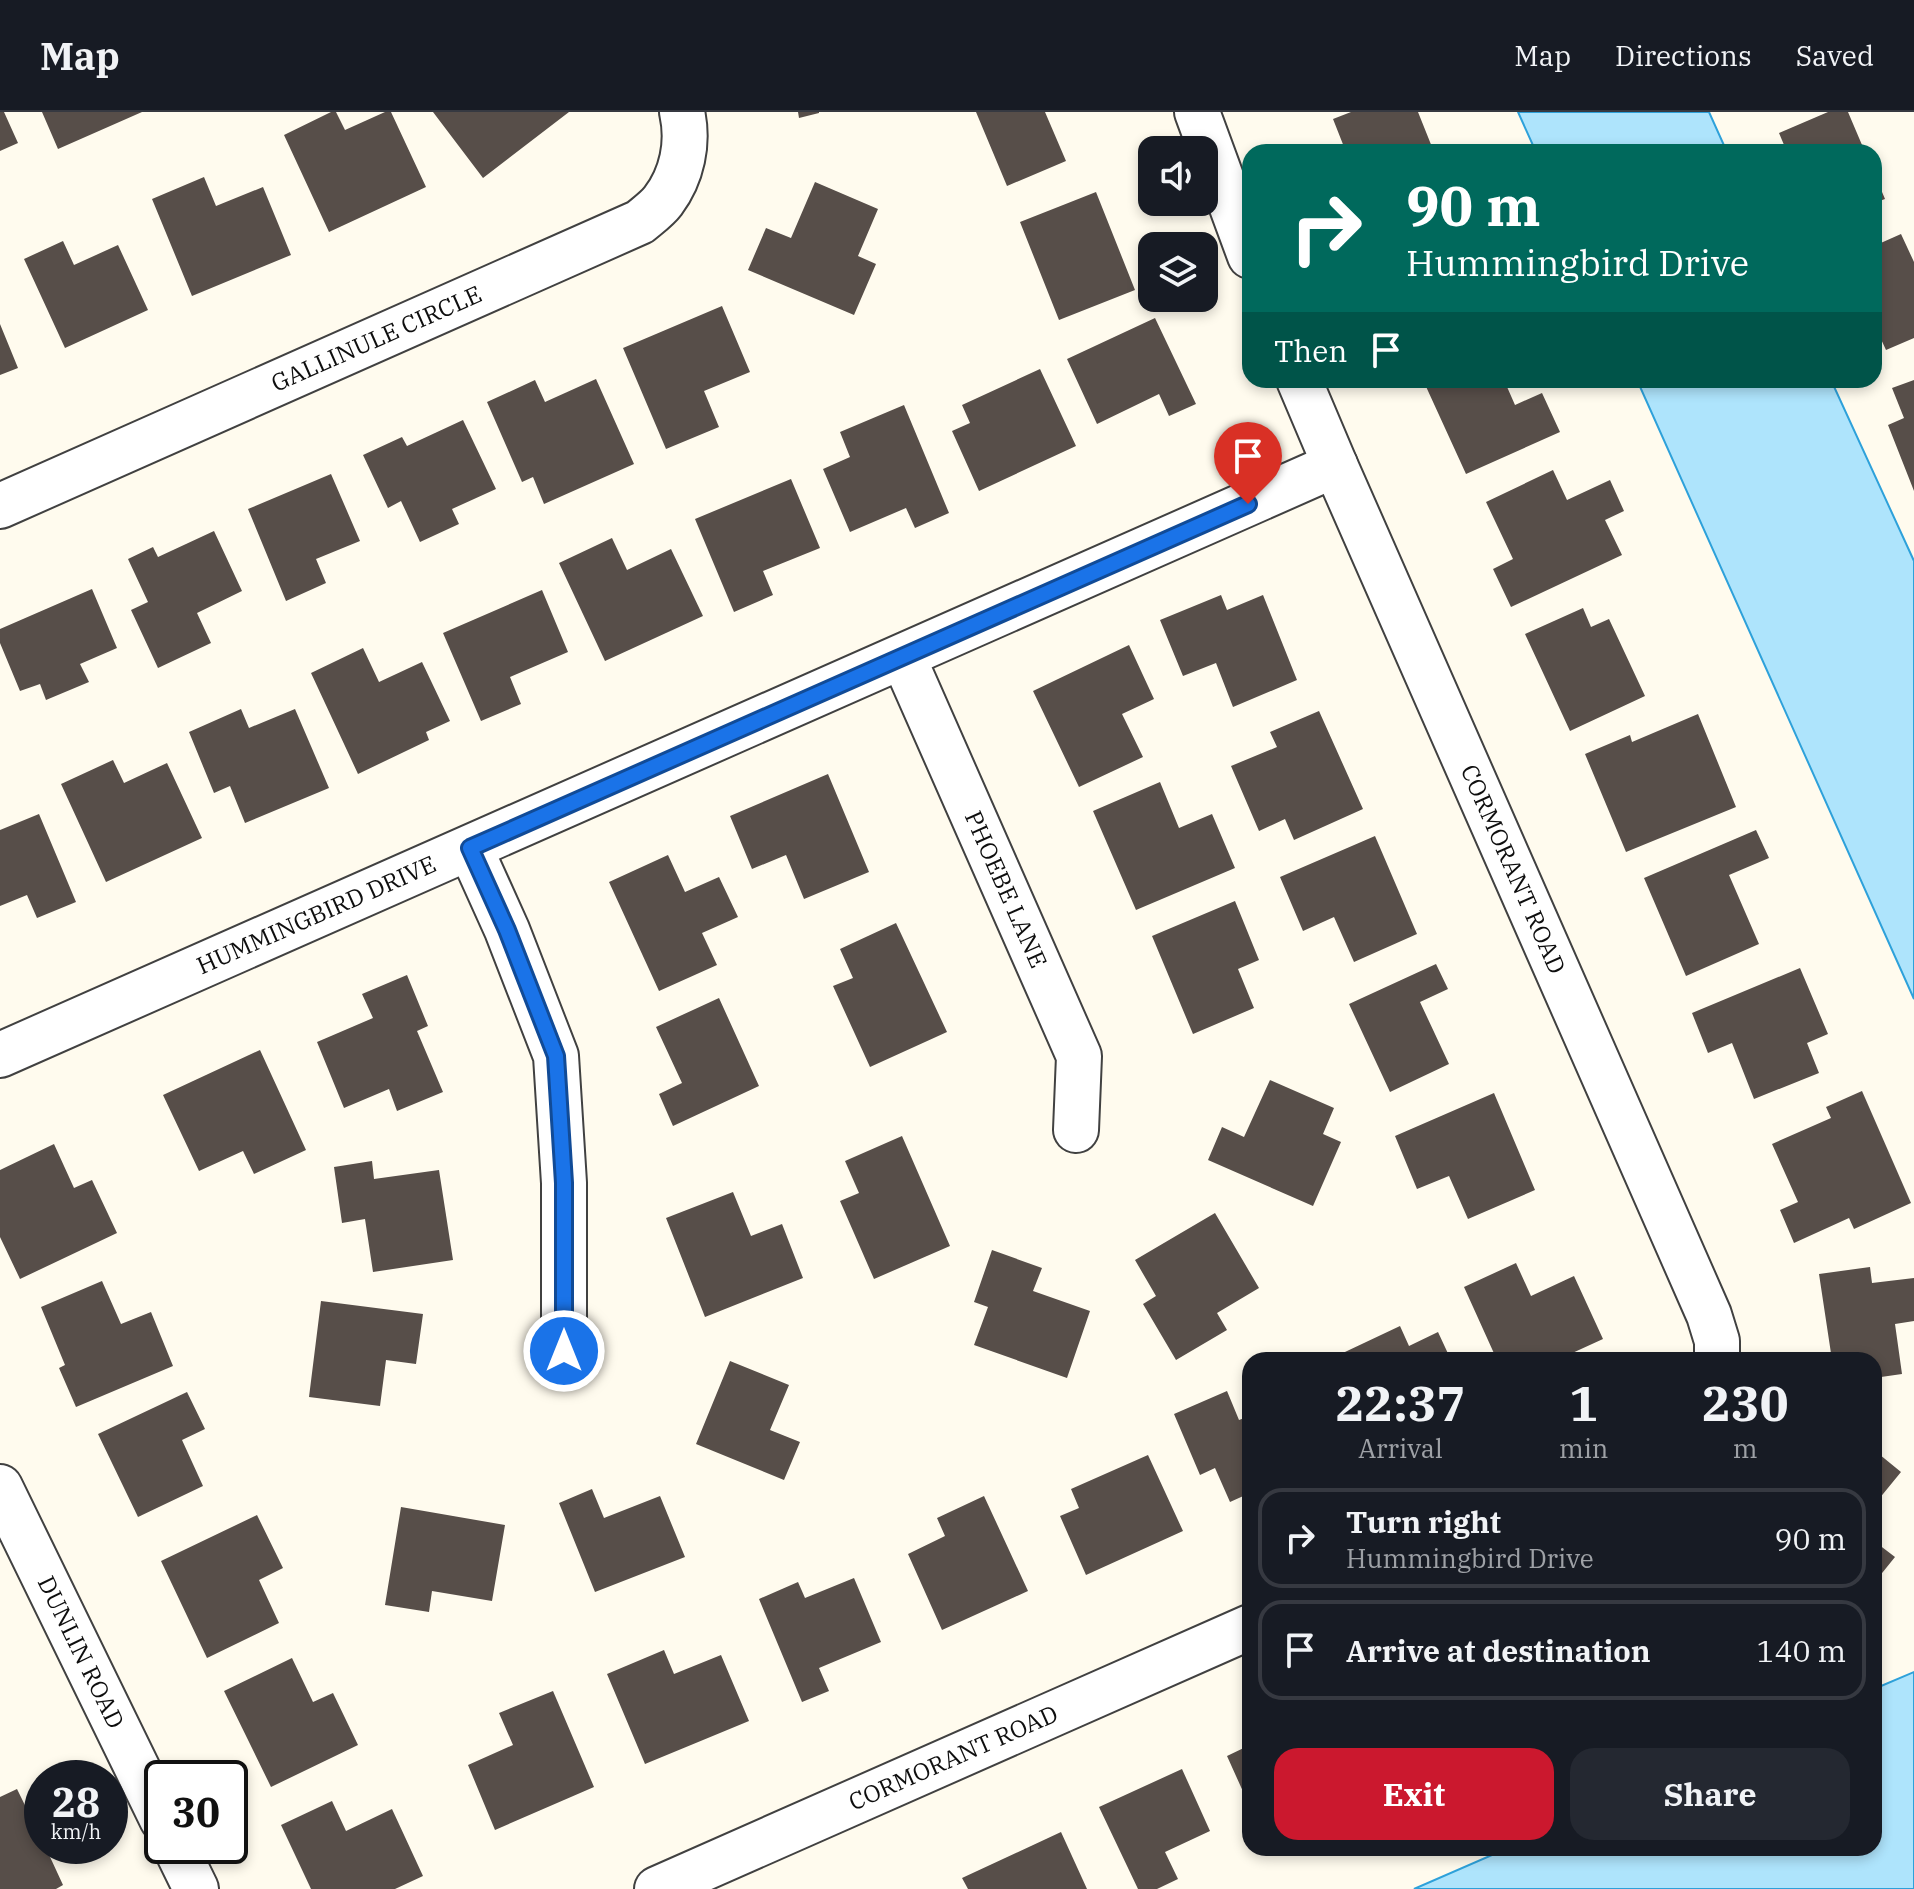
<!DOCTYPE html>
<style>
:root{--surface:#171b24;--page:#242831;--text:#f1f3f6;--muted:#9ea1a6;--line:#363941;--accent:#cb182e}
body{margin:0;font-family:"IBM Plex Serif",serif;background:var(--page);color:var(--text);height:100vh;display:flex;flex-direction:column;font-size:30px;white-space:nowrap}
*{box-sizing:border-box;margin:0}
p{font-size:26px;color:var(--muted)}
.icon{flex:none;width:44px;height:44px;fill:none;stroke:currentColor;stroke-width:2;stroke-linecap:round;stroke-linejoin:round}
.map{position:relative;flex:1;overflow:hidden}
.drawer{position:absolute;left:1242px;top:1240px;width:640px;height:504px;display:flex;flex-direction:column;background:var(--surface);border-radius:24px;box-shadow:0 4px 12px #0003}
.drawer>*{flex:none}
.hud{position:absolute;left:1242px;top:32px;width:640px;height:244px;border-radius:24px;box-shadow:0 4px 12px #0003;background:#00695c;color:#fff;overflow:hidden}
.fabs{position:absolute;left:1138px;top:24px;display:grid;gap:16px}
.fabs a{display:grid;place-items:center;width:80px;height:80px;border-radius:16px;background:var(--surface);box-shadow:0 4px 12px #0003;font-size:40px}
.speed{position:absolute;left:24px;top:1648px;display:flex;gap:16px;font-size:40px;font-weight:700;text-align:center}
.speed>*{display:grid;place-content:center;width:104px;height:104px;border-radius:50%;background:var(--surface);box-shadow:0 4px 12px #0003;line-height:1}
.speed small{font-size:20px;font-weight:400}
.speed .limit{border:4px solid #111;border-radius:12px;background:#fff;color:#111}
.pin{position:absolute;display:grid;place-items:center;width:68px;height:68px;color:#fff;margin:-82px -34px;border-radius:50% 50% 50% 0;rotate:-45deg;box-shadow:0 0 8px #0007}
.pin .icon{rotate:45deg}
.me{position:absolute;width:88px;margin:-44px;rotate:0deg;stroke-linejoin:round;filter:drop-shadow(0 0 6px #0008)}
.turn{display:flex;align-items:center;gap:28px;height:168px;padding:0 32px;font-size:36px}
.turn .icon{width:104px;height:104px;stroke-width:2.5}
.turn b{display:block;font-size:56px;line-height:68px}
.then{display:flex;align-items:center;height:76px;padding:0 32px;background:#0003;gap:16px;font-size:30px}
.eta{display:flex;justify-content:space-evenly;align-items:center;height:136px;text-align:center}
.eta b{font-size:48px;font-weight:700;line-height:56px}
.action{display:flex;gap:16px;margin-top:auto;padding:16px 32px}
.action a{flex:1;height:92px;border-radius:24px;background:var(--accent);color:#fff;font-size:32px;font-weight:700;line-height:92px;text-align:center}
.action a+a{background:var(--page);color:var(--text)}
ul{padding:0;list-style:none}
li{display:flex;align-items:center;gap:24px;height:100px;margin:0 16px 12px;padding:0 16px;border:4px solid var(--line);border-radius:24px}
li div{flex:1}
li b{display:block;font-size:30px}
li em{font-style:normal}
header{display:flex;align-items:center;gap:48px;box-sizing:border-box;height:112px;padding:0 40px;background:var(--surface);border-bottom:2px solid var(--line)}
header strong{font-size:38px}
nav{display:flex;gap:44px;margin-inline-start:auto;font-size:28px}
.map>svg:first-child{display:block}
.water{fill:#aee4fc;stroke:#2ea1da;stroke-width:2}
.building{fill:#574e49}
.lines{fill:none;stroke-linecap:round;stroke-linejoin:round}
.street-casing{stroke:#414141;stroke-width:48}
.street{stroke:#fff;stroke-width:44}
.route-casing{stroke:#114b97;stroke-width:20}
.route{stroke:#1a73e8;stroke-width:14}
.labels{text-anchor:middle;stroke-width:8;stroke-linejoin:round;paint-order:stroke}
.street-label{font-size:24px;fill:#0e0e0e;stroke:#fff}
</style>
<header>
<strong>Map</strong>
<nav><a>Map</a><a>Directions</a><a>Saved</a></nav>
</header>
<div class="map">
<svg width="1914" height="1777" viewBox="0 0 1914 1777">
<rect width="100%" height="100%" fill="#fffbee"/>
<path class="water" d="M1518,0H1709L1727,40H1536Z
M1637,268H1831L1914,449V887Z
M1914,1560V1777H1414L1508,1736H1874V1577Z"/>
<path class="building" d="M0,0H4L18,31L0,39Z
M42,0H142L58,37Z
M331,0H336L345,18L385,0H391L426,75L329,120L284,23Z
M433,0H569L483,66Z
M798,0H819V1L799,6Z
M976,0H1045L1066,49L1007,74Z
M1351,0H1418L1434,40H1346L1333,7Z
M1828,0H1848L1865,40H1787L1779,21Z
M1874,61L1885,87L1874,91Z
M204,65L216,94L263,75L291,143L192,184L152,87Z
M815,70L878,97L858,144L876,152L854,203L748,158L766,116L791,126Z
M1096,80L1135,178L1059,208L1020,110Z
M1901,122L1914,150V226L1886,238L1874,212V134Z
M63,129L74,153L118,133L148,198L65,236L24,147Z
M722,194L750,260L704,279L719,315L666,337L623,236Z
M1155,206L1196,292L1169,304L1159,282L1097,312L1067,247Z
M0,212L18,256L0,263Z
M1040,257L1076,334L979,379L952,319L970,311L962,293Z
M596,267L634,352L544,392L533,365L522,370L487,290L535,268L545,290Z
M1423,268H1504L1515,293L1542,281L1560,320L1466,362Z
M1914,268V379L1888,313L1904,306L1892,276Z
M904,293L949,401L915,416L906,396L850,420L823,357L850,345L840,320Z
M463,308L496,377L452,397L459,412L420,430L401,389L388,396L363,343L402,325L407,334Z
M1553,358L1567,388L1610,368L1624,399L1605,408L1622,443L1511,495L1493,457L1513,447L1486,390Z
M331,362L360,429L316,447L326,471L286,489L248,397Z
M791,367L820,436L763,459L773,483L734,500L695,407Z
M214,419L242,479L197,501L211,531L158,556L131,498L148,490L128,447L153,435L158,445Z
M612,426L627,458L671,437L703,504L605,549L559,451Z
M92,477L117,536L80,552L89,570L46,588L40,572L20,579L0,531V517Z
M542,478L568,540L510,565L521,592L481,609L443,521Z
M1221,483L1227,498L1263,483L1297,568L1233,595L1216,551L1183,564L1160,508Z
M1583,496L1591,515L1609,507L1645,584L1570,619L1525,522Z
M1129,533L1154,587L1122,602L1143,645L1079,675L1033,579Z
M363,536L379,570L422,550L450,609L426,620L429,628L358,662L311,561Z
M241,597L249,616L295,597L329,676L245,711L230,674L214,681L189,620Z
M1319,599L1363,697L1294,728L1285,707L1259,719L1231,654L1277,635L1270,620Z
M1698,602L1736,695L1626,740L1585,642L1630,623L1632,630Z
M113,648L124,671L167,651L202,726L106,770L61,672Z
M828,662L869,760L804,787L786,743L752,757L730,704Z
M1160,670L1179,716L1212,702L1235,756L1136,798L1093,699Z
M39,702L76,790L37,806L27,783L0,794V718Z
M1756,718L1769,746L1729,763L1759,832L1686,864L1644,766Z
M1375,724L1417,822L1354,850L1334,805L1303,819L1280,765Z
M668,743L685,780L719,765L738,805L702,821L717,853L659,879L609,770Z
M1235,789L1259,848L1238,857L1254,896L1193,922L1152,824Z
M896,811L947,920L870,955L833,874L853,866L840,837Z
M1436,852L1448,877L1420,890L1449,952L1390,980L1349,892Z
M1800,856L1828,922L1807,931L1819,961L1754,987L1732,931L1708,941L1692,901Z
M407,863L428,914L417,919L443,980L397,999L389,977L344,996L317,930L373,906L362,882Z
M719,886L759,974L673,1014L659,982L682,971L656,915Z
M260,938L306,1038L254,1062L243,1039L199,1059L163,983Z
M1270,968L1334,996L1323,1022L1341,1030L1313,1094L1208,1048L1222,1015L1244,1025Z
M1862,979L1911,1091L1854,1117L1849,1106L1794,1131L1780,1098L1798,1090L1772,1032L1831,1006L1826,995Z
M1494,981L1535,1078L1468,1107L1449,1064L1417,1077L1395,1024Z
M902,1024L950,1134L874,1167L840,1089L859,1081L845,1049Z
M54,1032L74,1076L92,1068L117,1121L20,1167L0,1125V1058Z
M372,1049L374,1067L439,1058L453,1148L373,1160L365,1107L342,1111L334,1055Z
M733,1080L751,1124L782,1112L803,1166L705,1205L666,1106Z
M1215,1101L1259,1176L1217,1201L1227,1218L1176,1248L1143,1192L1156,1184L1135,1148Z
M992,1138L1042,1156L1033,1179L1090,1199L1067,1266L974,1233L988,1195L974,1190Z
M1516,1151L1531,1184L1574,1164L1603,1227L1557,1248H1497L1464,1175Z
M1870,1155L1872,1171L1914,1166V1209L1895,1212L1902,1262L1874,1266V1248H1832L1819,1162Z
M102,1169L121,1212L151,1200L173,1254L76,1295L59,1256L65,1253L41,1195Z
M321,1189L423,1202L416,1252L386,1248L380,1294L309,1285Z
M1400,1214L1409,1234L1438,1220L1451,1248H1328Z
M730,1249L789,1273L770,1318L800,1330L784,1368L696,1332Z
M1227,1279L1239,1308L1250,1304V1381L1230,1390L1215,1356L1200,1363L1174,1302Z
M187,1280L205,1317L182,1328L203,1374L138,1405L98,1322Z
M1874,1338L1901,1360L1874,1393Z
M1148,1343L1183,1419L1086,1463L1060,1404L1079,1396L1071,1377Z
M592,1377L604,1406L660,1384L685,1445L595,1480L559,1391Z
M984,1384L1028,1479L942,1518L908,1442L945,1424L937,1406Z
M401,1395L505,1413L492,1489L432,1479L429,1500L385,1493Z
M257,1403L283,1456L259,1468L279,1511L207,1546L161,1449Z
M1874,1429L1895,1445L1874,1471Z
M854,1466L881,1530L819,1556L829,1579L802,1590L759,1487L798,1470L805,1486Z
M664,1538L674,1562L721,1543L749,1609L645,1652L607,1562Z
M292,1546L313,1590L333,1581L358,1633L271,1675L224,1579Z
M553,1579L594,1675L495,1718L468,1653L513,1633L499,1601Z
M1250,1633V1695L1227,1644Z
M1182,1657L1210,1719L1165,1740L1178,1767L1157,1777H1138L1099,1695Z
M17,1677L42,1728V1734H45L63,1773L56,1777H0V1685Z
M332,1689L346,1719L392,1697L423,1764L395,1777H311L281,1713Z
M1061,1720L1087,1777H968L962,1766Z"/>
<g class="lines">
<g class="street-casing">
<g id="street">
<path d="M1197,0L1250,144"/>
<path id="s1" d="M1299,268L1335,353L1709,1203L1717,1229V1248"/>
<path id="s2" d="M0,394L640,110C647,104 657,97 663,89C682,64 689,31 682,0"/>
<path id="s3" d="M903,545L1079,944L1076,1018"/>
<path d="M470,736L507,818L556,944L564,1071V1239"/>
<path id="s4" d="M0,943L1335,353"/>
<path id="s5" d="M0,1375L162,1707"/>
<path d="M175,1734L196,1777"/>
<path id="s6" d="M657,1777L1250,1515"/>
</g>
</g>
<use href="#street" class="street"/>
</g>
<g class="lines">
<g class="route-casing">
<path id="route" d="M564,1239V1071L556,944L507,818L470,736L1248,392"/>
</g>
<use href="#route" class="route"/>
</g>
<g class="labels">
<g class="street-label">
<text dy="8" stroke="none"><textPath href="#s2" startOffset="412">GALLINULE CIRCLE</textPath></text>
<text dy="8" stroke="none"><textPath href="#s1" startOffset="534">CORMORANT ROAD</textPath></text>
<text dy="8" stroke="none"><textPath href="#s3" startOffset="254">PHOEBE LANE</textPath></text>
<text dy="8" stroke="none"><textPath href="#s4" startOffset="346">HUMMINGBIRD DRIVE</textPath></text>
<text dy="8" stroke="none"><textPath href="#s5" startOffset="184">DUNLIN ROAD</textPath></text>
<text dy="8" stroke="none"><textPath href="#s6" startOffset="324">CORMORANT ROAD</textPath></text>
</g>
</g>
</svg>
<div class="fabs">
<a><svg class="icon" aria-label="sound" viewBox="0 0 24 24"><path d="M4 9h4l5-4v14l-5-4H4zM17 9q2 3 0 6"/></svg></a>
<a><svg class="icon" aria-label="layers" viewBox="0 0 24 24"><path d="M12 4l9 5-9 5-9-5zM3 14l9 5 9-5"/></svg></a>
</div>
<div class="speed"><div>28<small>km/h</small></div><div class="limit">30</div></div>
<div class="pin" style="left:1248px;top:392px;background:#d93025"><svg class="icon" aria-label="arrive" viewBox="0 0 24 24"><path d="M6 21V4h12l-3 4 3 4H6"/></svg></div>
<svg class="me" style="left:564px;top:1239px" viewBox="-20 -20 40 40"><circle r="17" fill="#1a73e8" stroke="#fff" stroke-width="3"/><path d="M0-11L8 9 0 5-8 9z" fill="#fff"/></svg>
<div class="hud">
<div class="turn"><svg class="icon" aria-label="right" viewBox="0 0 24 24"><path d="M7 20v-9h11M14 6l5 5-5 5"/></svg><div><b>90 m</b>Hummingbird Drive</div></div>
<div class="then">Then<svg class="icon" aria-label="arrive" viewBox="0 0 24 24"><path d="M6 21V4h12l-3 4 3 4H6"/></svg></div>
</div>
<section class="drawer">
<div class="eta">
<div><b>22:37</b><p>Arrival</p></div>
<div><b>1</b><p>min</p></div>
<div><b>230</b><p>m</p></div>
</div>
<ul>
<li><svg class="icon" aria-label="right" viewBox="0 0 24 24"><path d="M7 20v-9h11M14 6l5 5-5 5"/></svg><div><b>Turn right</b><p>Hummingbird Drive</p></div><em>90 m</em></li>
<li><svg class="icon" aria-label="arrive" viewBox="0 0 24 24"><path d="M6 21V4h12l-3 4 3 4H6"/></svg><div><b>Arrive at destination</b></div><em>140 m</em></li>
</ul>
<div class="action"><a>Exit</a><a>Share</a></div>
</section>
</div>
